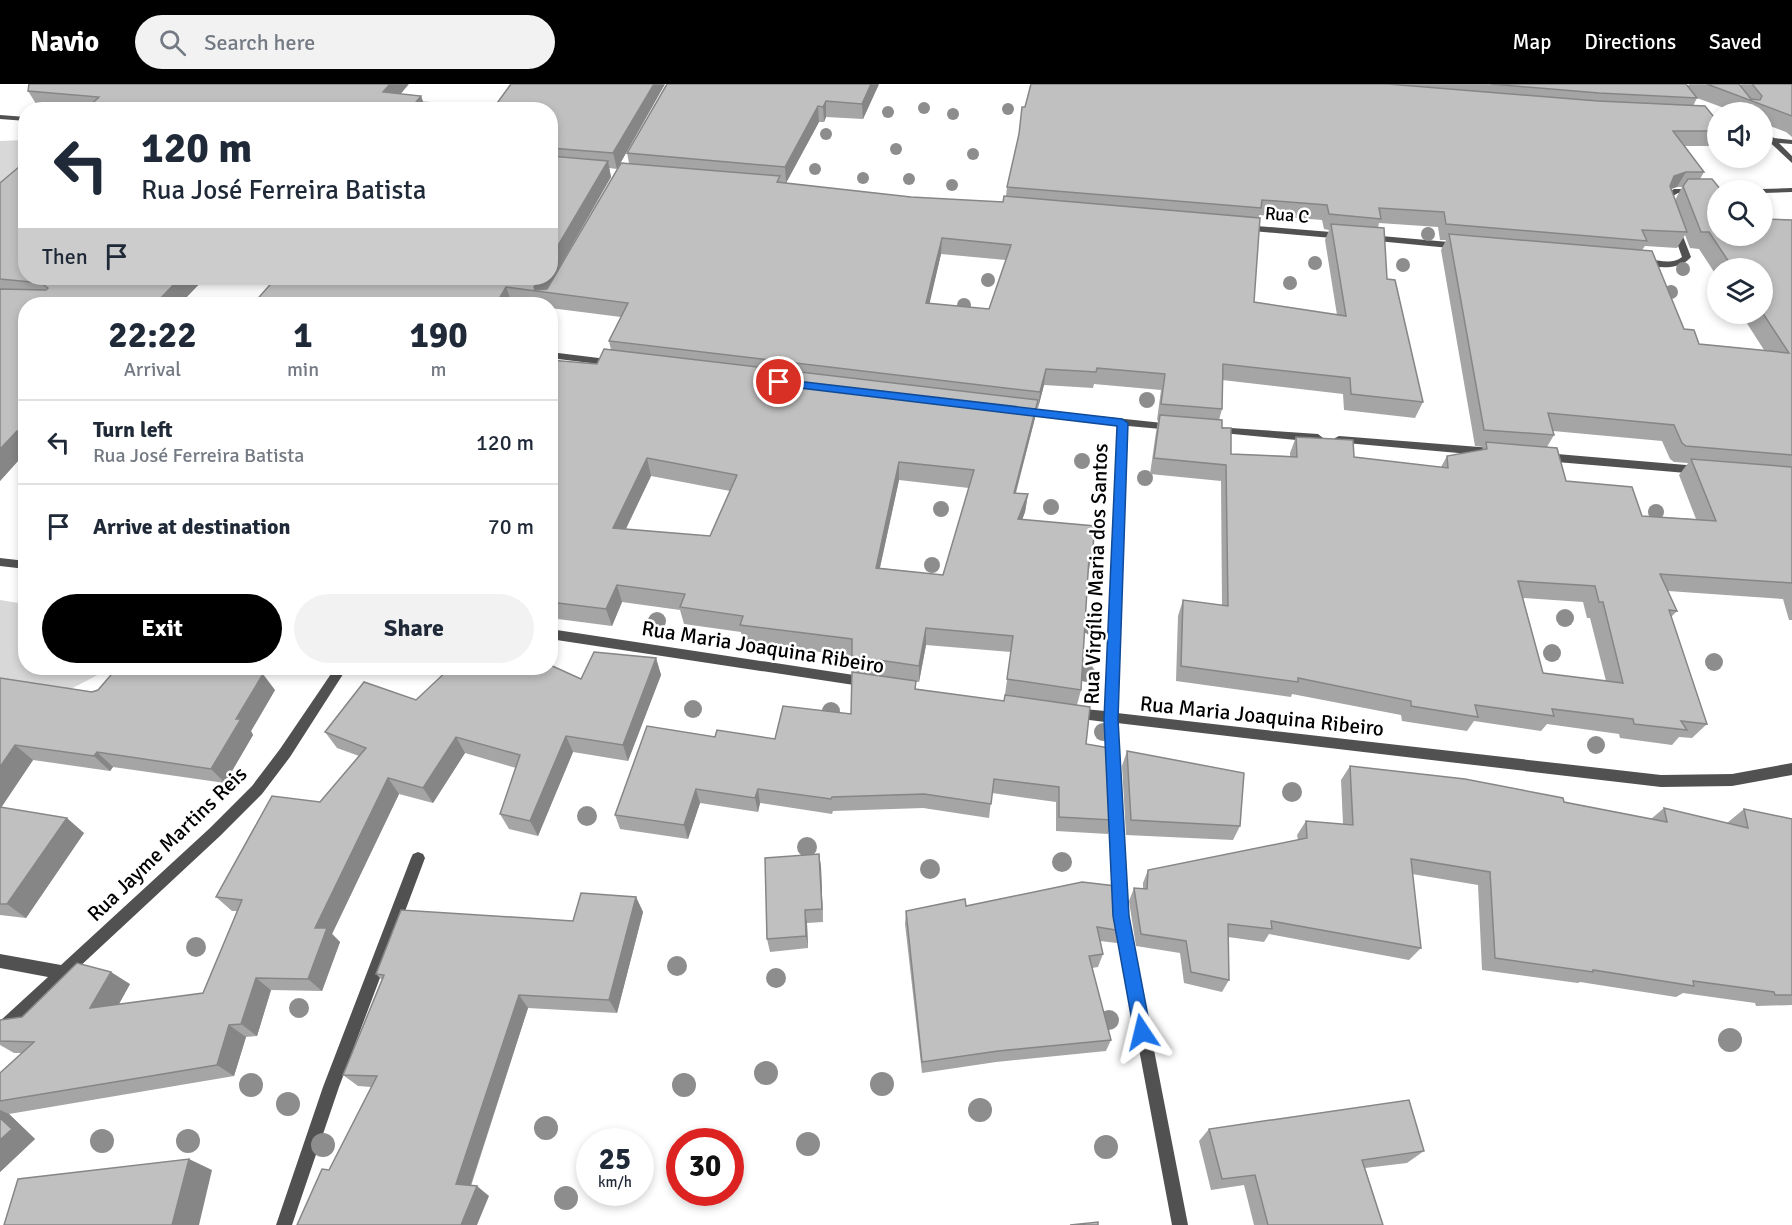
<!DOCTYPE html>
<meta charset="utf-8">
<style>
:root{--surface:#fff;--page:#f2f2f3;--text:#1f2937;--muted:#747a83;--line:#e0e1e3;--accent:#000}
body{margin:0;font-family:Signika,sans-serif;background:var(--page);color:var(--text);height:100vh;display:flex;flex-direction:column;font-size:22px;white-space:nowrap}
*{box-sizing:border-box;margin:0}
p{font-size:20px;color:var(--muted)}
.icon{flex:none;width:33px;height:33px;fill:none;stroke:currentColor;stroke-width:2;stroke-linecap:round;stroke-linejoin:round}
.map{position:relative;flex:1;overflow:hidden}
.panel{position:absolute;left:18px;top:213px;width:540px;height:378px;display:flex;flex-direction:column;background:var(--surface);border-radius:24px;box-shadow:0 3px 9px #0003}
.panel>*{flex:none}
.top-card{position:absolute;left:18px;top:18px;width:540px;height:183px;border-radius:24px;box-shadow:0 3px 9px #0003;background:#fff;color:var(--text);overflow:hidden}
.fabs{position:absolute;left:1707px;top:18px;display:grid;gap:12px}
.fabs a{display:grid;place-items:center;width:66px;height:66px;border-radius:50%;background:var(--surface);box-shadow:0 3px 9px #0003;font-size:30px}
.speed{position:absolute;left:576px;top:1044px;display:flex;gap:12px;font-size:30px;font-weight:700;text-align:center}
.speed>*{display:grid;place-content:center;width:78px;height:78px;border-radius:50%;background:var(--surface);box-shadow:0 3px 9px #0003;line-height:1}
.speed small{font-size:15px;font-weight:400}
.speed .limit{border:9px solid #d22;background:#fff;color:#111}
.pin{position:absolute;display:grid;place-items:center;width:51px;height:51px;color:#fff;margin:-26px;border:3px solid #fff;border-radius:50%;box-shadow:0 2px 6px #0007}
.me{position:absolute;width:66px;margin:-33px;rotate:350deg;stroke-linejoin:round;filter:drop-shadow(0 0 4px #0008)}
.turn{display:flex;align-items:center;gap:21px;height:126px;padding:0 24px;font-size:27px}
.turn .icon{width:78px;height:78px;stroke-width:2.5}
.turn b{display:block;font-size:42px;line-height:51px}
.then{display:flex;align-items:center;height:57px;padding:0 24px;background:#0003;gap:12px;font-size:22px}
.eta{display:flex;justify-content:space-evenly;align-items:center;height:102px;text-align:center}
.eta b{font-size:36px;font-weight:800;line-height:42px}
.primary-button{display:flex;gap:12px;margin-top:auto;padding:12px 24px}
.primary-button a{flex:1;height:69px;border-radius:36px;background:var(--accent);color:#fff;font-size:24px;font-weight:800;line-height:69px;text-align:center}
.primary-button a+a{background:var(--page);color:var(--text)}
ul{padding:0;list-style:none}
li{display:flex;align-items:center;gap:18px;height:84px;padding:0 24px;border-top:2px solid var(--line)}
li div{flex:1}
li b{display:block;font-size:22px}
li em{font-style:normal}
header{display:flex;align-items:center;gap:36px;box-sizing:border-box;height:84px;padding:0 30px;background:var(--accent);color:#fff}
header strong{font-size:28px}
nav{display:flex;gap:33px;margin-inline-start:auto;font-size:21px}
.search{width:420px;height:54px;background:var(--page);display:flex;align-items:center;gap:15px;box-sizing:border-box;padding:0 21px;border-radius:33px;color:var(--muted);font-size:22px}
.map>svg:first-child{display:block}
.green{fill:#d8d8d8}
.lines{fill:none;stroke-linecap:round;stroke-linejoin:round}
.street{fill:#515151;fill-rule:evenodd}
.tree{fill:#8d8d8d}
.wall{fill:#a5a5a5;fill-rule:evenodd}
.shaded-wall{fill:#868686}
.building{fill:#c0c0c0;stroke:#868686;stroke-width:1.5;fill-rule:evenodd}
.route{fill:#1a73e8;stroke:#114b97;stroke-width:1.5}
.labels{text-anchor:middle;stroke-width:5;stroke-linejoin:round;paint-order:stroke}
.far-street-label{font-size:18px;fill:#000;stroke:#fff}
.street-label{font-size:21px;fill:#000;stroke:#fff}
</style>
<header>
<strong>Navio</strong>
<div class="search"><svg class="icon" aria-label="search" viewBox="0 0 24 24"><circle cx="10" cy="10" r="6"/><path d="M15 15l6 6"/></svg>Search here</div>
<nav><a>Map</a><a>Directions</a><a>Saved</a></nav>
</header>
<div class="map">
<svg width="1792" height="1141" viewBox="0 0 1792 1141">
<rect width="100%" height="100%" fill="#fff"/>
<path class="green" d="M25,56V112L0,135V57Z
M0,516L25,520L26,584H111L38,622L0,625Z"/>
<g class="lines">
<path class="street" d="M0,31L26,33V37L0,35Z
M1762,44L1774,54L1792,56V60L1779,59L1792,72V79L1762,51Z
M1792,104V108L1762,109V106H1758L1762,105Z
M1674,105H1718L1722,106H1718V109H1678L1673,112L1672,125H1666L1663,118L1665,111Z
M1675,139L1679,142L1691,173C1678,188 1656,183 1638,180L1637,178C1650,170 1668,184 1682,173L1671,142Z
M1244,141L1343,149L1347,152L1343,155L1241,146L1240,144Z
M1370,151L1460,159L1464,162L1460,165L1367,156L1366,154Z
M550,268L615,276L620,279L615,282L550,274Z
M1022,324L1172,340L1177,343L1172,346L1128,342L1117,629L1661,691L1732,690L1792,679V691L1732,702L1661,703L1117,639L1128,832L1188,1141H1172L1114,832L1105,638L1074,634L1070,633L1068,629L1070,625L1074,624L1105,627L1118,341L1018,329V325Z
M1216,343L1318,350L1323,354L1318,358L1212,348L1211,346Z
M1339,352L1492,364L1497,368L1492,372L1335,358L1334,356L1335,354Z
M1545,369L1698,382L1703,386L1698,390L1545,377L1540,373Z
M0,474L26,477V485L0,482Z
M550,545L867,593L871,594L873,598L871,602L867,603L550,555Z
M335,584H347L290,673L262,710L220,752L5,952L0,955V937L48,893L0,884V870L61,881L210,744L252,702L280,665Z
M418,768L423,770L425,774L339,1003L292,1141H276L323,1003L411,774L413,770Z"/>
</g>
<g class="tree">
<circle cx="924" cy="24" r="6"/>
<circle cx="1008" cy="25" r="6"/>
<circle cx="888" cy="28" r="6"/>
<circle cx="953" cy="30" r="6"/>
<circle cx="826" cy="50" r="6"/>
<circle cx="896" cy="65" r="6"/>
<circle cx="973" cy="70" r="6"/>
<circle cx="815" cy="85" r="6"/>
<circle cx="863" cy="94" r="6"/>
<circle cx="909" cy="95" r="6"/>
<circle cx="952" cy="101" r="6"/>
<circle cx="1428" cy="150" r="7"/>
<circle cx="1315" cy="179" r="7"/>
<circle cx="1403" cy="181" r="7"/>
<circle cx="1683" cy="185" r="7"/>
<circle cx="988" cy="196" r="7"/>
<circle cx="1290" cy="199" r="7"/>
<circle cx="1671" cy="208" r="7"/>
<circle cx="964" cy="221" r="7"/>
<circle cx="1147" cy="316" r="8"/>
<circle cx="1082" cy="377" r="8"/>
<circle cx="1145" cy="394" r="8"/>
<circle cx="1051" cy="423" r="8"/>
<circle cx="941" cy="425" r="8"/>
<circle cx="1656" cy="428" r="8"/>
<circle cx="932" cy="481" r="8"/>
<circle cx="1565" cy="534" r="9"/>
<circle cx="657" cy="537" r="9"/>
<circle cx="1091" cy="542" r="9"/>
<circle cx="1552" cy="569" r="9"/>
<circle cx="1714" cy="578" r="9"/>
<circle cx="1086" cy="589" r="9"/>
<circle cx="693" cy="625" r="9"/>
<circle cx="831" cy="627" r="9"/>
<circle cx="1103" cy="648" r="9"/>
<circle cx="1596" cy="661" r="9"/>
<circle cx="1292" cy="708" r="10"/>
<circle cx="587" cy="732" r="10"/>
<circle cx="807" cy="763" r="10"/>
<circle cx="1062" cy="778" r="10"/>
<circle cx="930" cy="785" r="10"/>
<circle cx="196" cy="863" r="10"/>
<circle cx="677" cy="882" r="10"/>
<circle cx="776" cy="894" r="10"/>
<circle cx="299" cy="924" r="10"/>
<circle cx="1109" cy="936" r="10"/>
<circle cx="1730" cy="956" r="12"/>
<circle cx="766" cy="989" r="12"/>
<circle cx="882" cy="1000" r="12"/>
<circle cx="251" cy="1001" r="12"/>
<circle cx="684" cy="1001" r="12"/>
<circle cx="288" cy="1020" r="12"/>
<circle cx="980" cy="1026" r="12"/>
<circle cx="546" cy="1044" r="12"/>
<circle cx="102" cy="1057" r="12"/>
<circle cx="188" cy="1057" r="12"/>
<circle cx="808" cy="1060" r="12"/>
<circle cx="323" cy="1061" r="12"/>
<circle cx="1106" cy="1063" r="12"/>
<circle cx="566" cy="1114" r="12"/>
</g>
<path class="wall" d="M511,0H665L617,85L609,84L611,93L547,205L629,79L627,69L879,0L863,35L826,33L824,38H819L786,99L911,113L1003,118L1006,112L1007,103L1031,0H1686L1688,2L1689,0H1739L1740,2L1741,0H1792V53L1786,48L1762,39V28H1735L1697,14L1693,22L1718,47V61L1717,62H1685L1704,88L1700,95L1718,152L1792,136V536H1789L1783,515L1668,507L1677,527L1671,533L1707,640L1692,654L1679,653L1672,661L1620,654L1619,650L1547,640L1541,647L1474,637L1467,647L1402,637L1401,631L1292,610L1291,613L1176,597L1178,532L1183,516L1222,521L1221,397L1150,390L1156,348L1158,337L1157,336L1161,306L1094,300L1093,304L1044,301L1038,324H1037L1035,334L1016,409L1028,410L1025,428L1022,435L1092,473L1088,490L1081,606L1077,621L1086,660L1112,736L1108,750L1056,747V718L992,709L989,734L923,724L833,727L832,730L760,719L758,728L700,719L688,755L620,745L615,731L715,653L775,655L851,630L853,588L852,572L743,558L741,548L684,540L680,526L622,518L612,542L550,534V276L597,280L611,266L609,257L621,233L550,224V220H524L512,219L511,220H253L276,194H550V26H71L38,23L28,7L401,10L421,12L423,18L495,22ZM1677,103H1682L1675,116L1671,105ZM1259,131L1322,136L1324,145L1329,146L1325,156L1337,231L1254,218ZM1379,139L1438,143L1440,156H1446L1441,166L1475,362L1483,363L1482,366L1447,372L1441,383L1354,373L1296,353L1290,369V372L1231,370L1219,336L1222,325V296L1343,310L1344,326L1415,334L1423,318L1387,195L1378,144ZM1685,151L1690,164L1699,165L1718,194V184H1762V230H1741L1764,266L1699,260L1684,245L1642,166L1645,162L1677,164ZM941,170L1006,176L989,225L929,219ZM1553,347L1662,357L1670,375L1674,378L1688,379L1679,391L1696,435L1642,432L1566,397L1547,363L1554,351ZM651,392L730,407L710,452L626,445ZM899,396L969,404L943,491L880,484ZM1523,514L1583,518L1587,534H1590L1606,597L1543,589ZM926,561L1011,568L1004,617L916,605V598H919Z
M0,99L26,194H205L180,220H26V368L0,397Z
M656,574L661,591L628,677L573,668L538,752L509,745L500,730L516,684L465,669L433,719L399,710L332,850L340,858L322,907L271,906L257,952L246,953L234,992L9,1030L35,1055L0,1088V989L22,969H14L0,961V936L22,933L130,900L119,920L203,909L237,827H232L216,813L320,718L359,672L337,664L325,648L416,616L581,595Z
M0,594L92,608L275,606L251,647L253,651L225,699L113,683L110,687L33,676L1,724L84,749L26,834L0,831Z
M1127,667L1240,742L1233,756L1126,751L1122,682Z
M1350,682L1564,718L1651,735L1664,724L1727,739L1744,725L1792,735V921L1756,922L1755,919L1683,909L1676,913L1580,898L1578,899L1482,886L1478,801L1412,790L1421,864L1409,876L1269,850L1264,858L1228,853L1229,896L1222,908L1184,899L1180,869L1136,862L1129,817L1134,804L1143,805V799L1148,786L1298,756L1297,751L1306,737L1343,740L1341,696Z
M819,770L821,783L823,838L807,839L808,864L770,868L767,855Z
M636,813L643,828L617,929L528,924L471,1102L489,1112L329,1086L371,1003L358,1002L343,991L382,896L376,890L573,837Z
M966,822L1122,847L1117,859L1100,857L1103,870L1098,883L1092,884L1111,956L1106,967L996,978L922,989L905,840L906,827Z
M1209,1045L1424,1067L1407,1079L1365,1084L1383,1141H1254L1244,1101L1211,1106L1199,1057Z"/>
<path class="shaded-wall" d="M390,0H409L389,24L383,8Z
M654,0H665L617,85L613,69Z
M871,0H879L863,35L862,20Z
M421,12L426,26L416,18Z
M826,17V33L824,38L823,23Z
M818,22L819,38L786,99L785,83Z
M608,77L611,93L545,208L535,207L534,203L540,194H550V175Z
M1686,88L1677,103L1665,107L1674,92Z
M942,154L941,170L926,235V219Z
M180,194H205L180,220H155Z
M506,203L512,219L511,220H500L499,215Z
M298,214L301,220H293Z
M485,214L488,220H482Z
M1046,285L1044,301L1038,324L1040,308Z
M1038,316L1035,334L1011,426L1014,409Z
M17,347L26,358V368L0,397V365Z
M647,374L651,392L618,461L613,444Z
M899,378V396L876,501V484Z
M1028,410L1025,428L1016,453L1018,435Z
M617,501L622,518L612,542L606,525Z
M926,544V561L919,598V582Z
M656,574L661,591L628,677L623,661Z
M263,590L275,606L251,647L253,651L225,699L211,685L236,635Z
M566,652L573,668L538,752L530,737Z
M456,653L465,669L433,719L423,704Z
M15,661L33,676L0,725V683Z
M97,668L113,683L110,687L94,672Z
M388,694L399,710L332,850L340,858L322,907L308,895L315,844Z
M696,705L700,719L688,755L684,741Z
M758,705L760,719L758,728L755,714Z
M67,734L84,749L26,834L7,820Z
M819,770L821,783L823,838L822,825Z
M636,813L643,828L617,929L609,916Z
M805,826L807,839L808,864L806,852Z
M111,888L130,900L110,936L90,924Z
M256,894L271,906L257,952L241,940Z
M519,911L528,924L468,1109L456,1100Z
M229,941L246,953L234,992L217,981Z
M0,1026L9,1030L35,1055L0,1088Z
M189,1075L212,1086L199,1141H172Z
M477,1102L489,1112L477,1141H461Z"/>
<path class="building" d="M29,0H390L383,8L421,12L416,18L495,22L511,0H654L613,69L550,64V26H85L99,13L28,7Z
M667,0H871L862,20L826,17L823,23L818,22L785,83L627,69Z
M1031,0H1388L1598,17L1705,22L1718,38V47H1673L1704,88H1686L1674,92L1670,102L1687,148L1642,146L1647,157L1446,140L1444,128L1379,124L1381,135L1329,130L1327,121L1262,116L1261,124L1007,103L1019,50L1022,23H1025Z
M1491,0H1686L1697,14L1599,9Z
M1707,0H1739L1751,15L1760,16L1762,12L1752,0H1792V32Z
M550,72L608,77L550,175Z
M26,77V194H180L155,220H26V348L17,347L0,365V205L46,206L48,204L41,199L0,195V99Z
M621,79L780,92L777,98L911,113L1003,118L1004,112L1260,134L1254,218L1346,232L1331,140L1384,144L1387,195L1395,196L1423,318L1351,310L1350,294L1223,280L1222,325L1161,320L1165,290L1097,284L1096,288L1046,285L1040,308L609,257L628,219L506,203L499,215L485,214L482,220H356L298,214L293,220H253L276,194H540L534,203L535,206L547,205ZM942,154L1011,161L989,225L926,219Z
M1688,95H1712L1721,106H1718V152H1762V135L1792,136V371L1686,362L1682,359L1674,341L1548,329L1554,351L1484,346L1449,150L1652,167L1684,245L1694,246L1699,260L1789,269L1762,228V184H1733L1709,148H1701L1683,102Z
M604,265L1038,316L1014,409L1028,410L1018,435L1095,442L1092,473H1089L1081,606L1007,595L1013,552L926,544L919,582L852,572V555L740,541L743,532L680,523L685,510L617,501L606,525L550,518V276L597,280ZM647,374L737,391L710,452L613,444ZM899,378L974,386L943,491L876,484Z
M1160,331L1222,336V344H1231V370L1297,373L1296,353L1353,356L1354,373L1448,384L1447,372L1487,365L1486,358L1557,364L1566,397L1632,403L1642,432L1716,437L1691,375L1792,383V499L1660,490L1677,527L1669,526L1707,640L1681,637L1687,646L1634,640L1633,635L1552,625L1554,632L1475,621L1478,633L1411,622V617L1298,594V598L1181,582L1183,516L1228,522L1226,381L1154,374ZM1518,497L1595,502L1599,518H1603L1623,599L1543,589Z
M594,568L656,574L623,661L566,652L530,737L500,730L520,671L456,653L423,704L388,694L315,844H327L308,895L256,894L241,940L229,941L217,981L0,1017V989L34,958L0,957V936L22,933L77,879L111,888L90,924L203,909L242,816L216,813L272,712L320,718L366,664L325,648L364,598L416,616L450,584H550V581L581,595Z
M117,584H222L263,590L236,635H241L211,685L97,668L94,672L15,661L0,683V594L92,608L98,606Z
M852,588L916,597L915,605L1004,617L1005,611L1090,623L1086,660L1109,664L1112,736L1059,733V703L994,695L991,720L924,710L832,713L831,715L758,705L755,714L696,705L684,741L615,731L647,642L715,653L717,646L775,655L783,622L851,630Z
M1127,667L1244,689L1240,742L1131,736Z
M1350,682L1465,695L1563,714L1564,718L1667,738L1664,724L1748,744L1744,725L1792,735V911H1775L1774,908L1693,897L1694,902L1593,886V888L1495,874L1490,788L1411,775L1421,864L1271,837L1272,845L1228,840L1229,896L1191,888L1186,857L1141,850L1134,804L1147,805L1148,786L1307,754L1306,737L1353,741Z
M0,723L67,734L7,820H0Z
M819,770L822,825L805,826L806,852L767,855L765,774Z
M1082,798L1116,802L1122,847L1097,843L1103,870L1089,872L1111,956L998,967L922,978L906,827L965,815L966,822Z
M581,809L636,813L609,916L519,911L456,1100L477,1102L461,1141H297L322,1085L329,1086L377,992L343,991L384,891L376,890L401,826L573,837Z
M1409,1016L1424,1067L1362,1076L1383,1141H1268L1255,1091L1222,1095L1209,1045Z
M0,1034L12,1045L0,1056Z
M189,1075L172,1141H4L18,1095Z
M1098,1138V1141H1070Z"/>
<path class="route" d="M779,295L1122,335L1128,339L1118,635L1129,832L1151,948L1148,954L1142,957L1136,954L1134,948L1113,832L1104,635L1117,342L775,301L774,298Z"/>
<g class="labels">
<g class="far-street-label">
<text transform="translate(1287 131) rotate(5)" y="6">Rua C</text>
</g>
<g class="street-label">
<text transform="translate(1096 490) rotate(-88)" y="7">Rua Virgílio Maria dos Santos</text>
<text transform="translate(763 563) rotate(9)" y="7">Rua Maria Joaquina Ribeiro</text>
<text transform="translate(1262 632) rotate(6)" y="7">Rua Maria Joaquina Ribeiro</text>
<text transform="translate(167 760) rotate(-44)" y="7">Rua Jayme Martins Reis</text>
</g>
</g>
</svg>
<div class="fabs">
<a><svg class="icon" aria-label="sound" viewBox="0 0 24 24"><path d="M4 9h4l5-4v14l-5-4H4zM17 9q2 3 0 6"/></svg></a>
<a><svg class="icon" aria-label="search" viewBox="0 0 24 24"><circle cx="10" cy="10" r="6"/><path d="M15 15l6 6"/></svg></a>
<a><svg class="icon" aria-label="layers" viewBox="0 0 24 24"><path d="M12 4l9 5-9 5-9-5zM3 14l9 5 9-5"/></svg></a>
</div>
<div class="speed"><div>25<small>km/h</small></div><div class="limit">30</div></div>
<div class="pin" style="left:779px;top:298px;background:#d93025"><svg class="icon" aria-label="arrive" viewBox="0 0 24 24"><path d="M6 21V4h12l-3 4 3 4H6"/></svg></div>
<svg class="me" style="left:1142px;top:948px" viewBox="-20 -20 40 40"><path d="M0-17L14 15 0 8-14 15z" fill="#1a73e8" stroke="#fff" stroke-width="4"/></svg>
<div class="top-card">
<div class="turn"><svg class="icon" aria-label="left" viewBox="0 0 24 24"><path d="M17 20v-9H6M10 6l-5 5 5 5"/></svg><div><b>120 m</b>Rua José Ferreira Batista</div></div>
<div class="then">Then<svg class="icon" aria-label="arrive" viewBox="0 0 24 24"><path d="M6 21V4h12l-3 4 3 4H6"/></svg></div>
</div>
<section class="panel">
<div class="eta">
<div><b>22:22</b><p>Arrival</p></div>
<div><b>1</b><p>min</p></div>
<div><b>190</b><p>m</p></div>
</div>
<ul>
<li><svg class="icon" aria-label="left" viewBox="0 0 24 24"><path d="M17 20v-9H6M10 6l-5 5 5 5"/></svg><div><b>Turn left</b><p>Rua José Ferreira Batista</p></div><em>120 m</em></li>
<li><svg class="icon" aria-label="arrive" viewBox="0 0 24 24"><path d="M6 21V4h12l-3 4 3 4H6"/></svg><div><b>Arrive at destination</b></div><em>70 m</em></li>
</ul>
<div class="primary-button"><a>Exit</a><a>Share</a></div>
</section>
</div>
